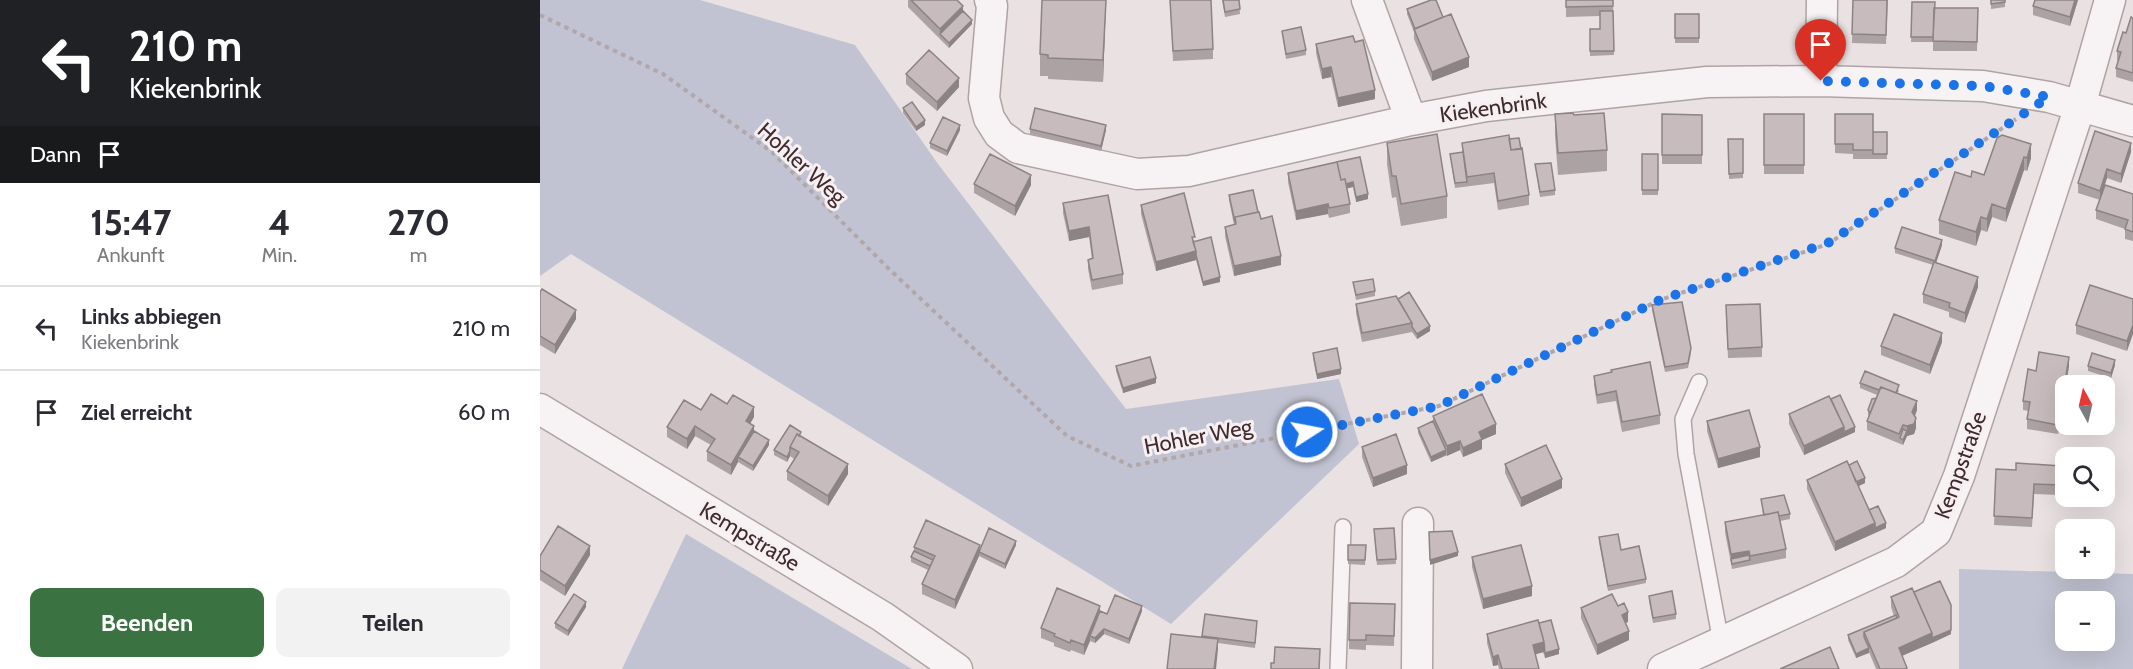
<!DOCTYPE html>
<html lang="de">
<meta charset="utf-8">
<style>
:root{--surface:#fff;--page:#f2f2f3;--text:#2b2b33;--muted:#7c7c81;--line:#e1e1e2;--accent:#3a7242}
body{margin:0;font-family:Cabin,sans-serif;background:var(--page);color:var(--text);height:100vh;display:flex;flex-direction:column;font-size:22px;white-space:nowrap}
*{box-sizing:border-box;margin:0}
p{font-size:20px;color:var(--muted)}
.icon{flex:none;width:33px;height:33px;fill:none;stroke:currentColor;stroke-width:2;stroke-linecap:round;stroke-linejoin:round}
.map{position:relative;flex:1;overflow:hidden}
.drawer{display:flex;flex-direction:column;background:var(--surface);width:540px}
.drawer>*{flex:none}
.hud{background:#202124;color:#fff;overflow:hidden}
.needle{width:39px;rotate:352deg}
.buttons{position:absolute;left:1515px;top:375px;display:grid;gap:12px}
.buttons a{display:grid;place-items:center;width:60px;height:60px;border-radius:12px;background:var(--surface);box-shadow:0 6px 24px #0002;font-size:30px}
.pin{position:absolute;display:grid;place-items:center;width:51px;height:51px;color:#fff;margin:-62px -26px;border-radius:50% 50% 50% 0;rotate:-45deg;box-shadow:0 0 6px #0007}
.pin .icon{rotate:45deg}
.me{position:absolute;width:66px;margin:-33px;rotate:79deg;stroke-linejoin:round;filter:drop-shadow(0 0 4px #0008)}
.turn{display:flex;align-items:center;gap:21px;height:126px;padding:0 30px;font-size:27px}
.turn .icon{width:78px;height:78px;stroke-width:2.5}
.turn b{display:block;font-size:42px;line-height:51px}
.then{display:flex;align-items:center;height:57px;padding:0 30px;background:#0003;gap:12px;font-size:22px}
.eta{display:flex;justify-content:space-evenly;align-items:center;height:102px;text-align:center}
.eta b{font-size:36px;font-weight:800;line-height:42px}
.cta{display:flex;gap:12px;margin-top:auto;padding:12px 30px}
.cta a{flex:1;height:69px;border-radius:12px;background:var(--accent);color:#fff;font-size:24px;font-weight:800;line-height:69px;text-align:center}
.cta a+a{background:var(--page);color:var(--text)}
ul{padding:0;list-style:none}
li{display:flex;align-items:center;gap:18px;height:84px;padding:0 30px;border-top:2px solid var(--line)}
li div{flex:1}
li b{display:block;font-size:22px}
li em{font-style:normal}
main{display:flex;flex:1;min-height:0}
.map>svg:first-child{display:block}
.green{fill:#c2c3d2;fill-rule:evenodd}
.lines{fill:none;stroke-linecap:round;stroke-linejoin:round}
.service-casing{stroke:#b0a3a4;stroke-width:18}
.minor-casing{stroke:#b0a3a4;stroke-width:33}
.path{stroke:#b1a7a8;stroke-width:4;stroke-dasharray:4.5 4.5;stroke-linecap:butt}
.service{stroke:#f7f3f4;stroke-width:15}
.minor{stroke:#f7f3f4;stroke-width:30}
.wall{fill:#aca1a3}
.shaded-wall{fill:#8c8384}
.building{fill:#c8bbbd;stroke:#8c8384;stroke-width:1.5}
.route{stroke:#1a73e8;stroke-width:10;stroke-dasharray:0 18}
.labels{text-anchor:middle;stroke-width:6;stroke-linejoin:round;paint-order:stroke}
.street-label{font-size:22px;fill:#402a2d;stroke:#f6f0f2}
</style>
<main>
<section class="drawer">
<div class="hud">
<div class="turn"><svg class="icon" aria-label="left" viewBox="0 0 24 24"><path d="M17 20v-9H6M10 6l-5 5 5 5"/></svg><div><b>210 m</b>Kiekenbrink</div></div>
<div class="then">Dann<svg class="icon" aria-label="arrive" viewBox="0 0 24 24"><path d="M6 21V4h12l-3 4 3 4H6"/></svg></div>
</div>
<div class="eta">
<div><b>15:47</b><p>Ankunft</p></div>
<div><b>4</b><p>Min.</p></div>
<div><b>270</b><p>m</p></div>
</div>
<ul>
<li><svg class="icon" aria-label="left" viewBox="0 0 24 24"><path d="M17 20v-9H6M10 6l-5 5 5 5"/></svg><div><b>Links abbiegen</b><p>Kiekenbrink</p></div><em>210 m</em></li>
<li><svg class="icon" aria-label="arrive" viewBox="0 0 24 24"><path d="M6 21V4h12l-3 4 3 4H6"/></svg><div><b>Ziel erreicht</b></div><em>60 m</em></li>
</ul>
<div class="cta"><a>Beenden</a><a>Teilen</a></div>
</section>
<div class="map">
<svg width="1593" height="669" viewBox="0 0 1593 669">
<rect width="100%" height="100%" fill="#e9e1e2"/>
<path class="green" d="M0,0H160L315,45L398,164L586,409L799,379L819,444L631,624L31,254L0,276Z
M146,534L372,669H82Z
M1419,569L1593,574V669H1419ZM1526,602H1564V640H1526Z"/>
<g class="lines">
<g class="service-casing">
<path id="service" d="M1159,382L1143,419L1146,454L1181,642
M798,669L803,527"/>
</g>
<g class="minor-casing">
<path id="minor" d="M450,0L452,6L444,98L449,118L459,134L478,148L597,174L649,171L871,120L946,106L1167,82L1281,81L1443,86L1509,97L1593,121
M827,0L871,120
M1281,81L1282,0
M0,409L343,617L417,669
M877,669L878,523
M1123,669L1356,562L1396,532L1419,476L1540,106L1570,0"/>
</g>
<path class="path" d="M0,15L123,74L232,152L349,269L527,436L591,466L899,406L1120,300L1288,244L1476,119"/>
<use href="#service" class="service"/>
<use href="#minor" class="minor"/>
</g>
<path class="wall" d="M368,0H417L432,24L409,48L368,7Z
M566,0L563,82L508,79V76H500V54Z
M630,0L673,49V59L633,61Z
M682,0H699L700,14L685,17Z
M1026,0H1073L1074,55L1050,56V29H1060V16L1026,17Z
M1313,0H1348L1346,44L1312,43Z
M1451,0H1465V7L1451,9Z
M1495,0H1538L1530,26L1493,15V6Z
M1372,2L1395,8H1438L1437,51H1393V42H1371Z
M867,9L903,17L929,67L892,81L874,39V32L867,14Z
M1135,14H1159V43H1135Z
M1593,18V82L1576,77V68L1578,61L1577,60V51Z
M742,31L766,50V55L746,59Z
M815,42L835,99L798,107L791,77L782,79L776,53V44Z
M366,74L419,87L397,111L366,84Z
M363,108L385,125L376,131L363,113Z
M1015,114L1034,115L1067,150V171L1018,175L1015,136Z
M1122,114L1162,115V164H1122Z
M1224,114H1264V174H1224Z
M1295,114L1333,132H1347V159H1313V154L1295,153Z
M490,129L566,130L561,151L490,134Z
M420,130L407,156L390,148V143Z
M1457,138L1491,158L1487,171L1484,170L1466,222L1452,217L1447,232L1441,230L1436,246L1399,234V220L1431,177L1444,175Z
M969,139L989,195V205L958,210L954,183L915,188L910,154L922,153V143Z
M1188,139H1203V178L1189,179Z
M847,143L907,196V218L861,226L856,197L852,198L847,164Z
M1591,152L1581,183L1567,178L1562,192L1593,194V241L1585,239V229L1556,219V210L1560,200L1538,193V183Z
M1102,154H1118V195H1102Z
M796,163L828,199L816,202L813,187L807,188L810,204V213L789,218L788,214L756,220L748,182V173Z
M995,164L1015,190V195L1000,197Z
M434,184L491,185L475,216L434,193Z
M568,195L583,274V284L552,290L548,269V260L552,259L549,237L529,241L523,213V203Z
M689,195L718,212L741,265L694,276L685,236V227L694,225L689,200Z
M601,205L655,241L680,282L663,286L656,260L616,271L601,214Z
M1402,245L1396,263L1438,287L1425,323L1409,317V312L1383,303V294L1393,265L1355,253V248Z
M813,282L835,291V296L816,300Z
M0,292L36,319L15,354L0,345Z
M1591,298L1587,351L1536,334V325Z
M858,299L890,331L877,339L872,332L822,342L816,313V304Z
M1112,305L1151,353L1148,368L1125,372L1112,310Z
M1186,315L1222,347V357L1188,358Z
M1402,342L1390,374L1341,355V346Z
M773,353L801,374L777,379L773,358Z
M1575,365L1571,378L1548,371V366Z
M576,366L616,383L583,393L576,371Z
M1529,366L1518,434L1487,429V419L1489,411L1483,410V401L1496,371Z
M1054,376L1120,415V424L1082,432L1076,401L1057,404L1054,385Z
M1320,383L1359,390L1358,393L1377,410L1375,416L1376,428L1374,434L1367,436L1363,445L1327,430V421L1329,416L1328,415V410L1337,395L1320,388Z
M1291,399L1315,432L1264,455L1249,424V414Z
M187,404L214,417L210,424L214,431L229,445L213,471L198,462L191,475L167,461V451L171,445L155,436L147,449L127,437V427L161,410Z
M893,416L956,434L942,440V449L923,457L920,450L891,462L878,433V428L893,422Z
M1167,421L1220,457L1178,468L1167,431Z
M1530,424H1546L1545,433L1529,431Z
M261,437L308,474L288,506L247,480V471L254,459L250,456L247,462L234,455V450Z
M822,447L867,474L833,487L822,457Z
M965,464L1022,488L981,507L965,473Z
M1309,465L1325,483L1318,486L1329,510L1346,528L1295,551L1267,489V480Z
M1456,469L1521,475L1520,495L1494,494L1492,527L1454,525Z
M1221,499L1250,514V519L1240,521L1246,549V558L1192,569L1185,532V522L1223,515Z
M854,528L856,564L837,565L834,534Z
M1059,537L1081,550L1106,579V583L1068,591L1059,542Z
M476,545L465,569L439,556L415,609L382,594V584L388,570L371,562V557L374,551V547L440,549Z
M808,545H826L825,565L808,564Z
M50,555L25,596L0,580V556Z
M932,557L992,596L943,609L932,567Z
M1374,592L1411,634L1362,656L1367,669H1336L1329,652L1316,658L1308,640V635L1354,616L1351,607V597Z
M1109,596L1136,614V619L1113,623L1109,601Z
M855,604L854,646L826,645V650L809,649V640Z
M1078,606L1088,622L1085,623L1089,640L1057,655L1041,618V608Z
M46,607L28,636L15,628V623Z
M560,611L567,614L602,611L589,644L564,634L555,643L550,641L544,655L531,650L530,652L514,646V643L501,638V628Z
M665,614L717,626L715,648L678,643V649L662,637Z
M999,623L1019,654L1005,658L1003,652L995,654L999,669H959L958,665L953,666L947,643V634Z"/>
<path class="shaded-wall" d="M566,0L563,82V60Z
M1535,0H1538L1530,26V17Z
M423,6V15L400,34V29Z
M432,20V24L409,48V43Z
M929,57V67L892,81V72Z
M791,67V77L782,79V69Z
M419,78V87L397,111V102Z
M835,90V99L798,107V98Z
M385,120V125L376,131V127Z
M420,125V130L407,156V151Z
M566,125V130L561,151V146Z
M1591,143V152L1581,183V174Z
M1491,144V158L1487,171V158Z
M1484,157V170L1466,222V209Z
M1567,169V178L1560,200V191Z
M491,175V185L475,216V206Z
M813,182V187L801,190V185Z
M828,194V199L816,202V197Z
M788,204V214L756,220V211Z
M1452,204V217L1447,232V219Z
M1441,217V230L1436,246V232Z
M549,227V237L529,241V231Z
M1402,240V245L1395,266V261Z
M656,251V260L616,271V262Z
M741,256V265L694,276V266Z
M680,277V282L663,286V282Z
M1438,277V287L1425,323V313Z
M36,310V319L15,354V345Z
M1593,325V334L1587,351V341Z
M890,326V331L877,339V334Z
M1402,333V342L1390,374V365Z
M1529,357V366L1518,434V425Z
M1575,360V365L1571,378V373Z
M801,369V374L777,379V374Z
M616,378V383L583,393V388Z
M1377,401V410L1372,422V412Z
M214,407V417L206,430V421Z
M1376,418V428L1374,434L1367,436L1363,445V440L1367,431V426Z
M956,424V434L942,440V449L923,457V448L939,432Z
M155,426V436L147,449V439Z
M214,426V436L198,457V462L191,475V465Z
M1304,427V437L1264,455V446Z
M1315,427V432L1304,437V432Z
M229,440V445L213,471V466Z
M920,441V450L907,456V446Z
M1220,447V457L1178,468V459Z
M906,450V455L891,462V457Z
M250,451V456L247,462V457Z
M308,464V474L288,506V496Z
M867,465V474L833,487V478Z
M1325,478V483L1315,488V483Z
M1022,479V488L981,507V498Z
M1335,523H1346V528L1295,551V542Z
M476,541V545L465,569V564Z
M440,545L439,556L415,609V600Z
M50,546V555L25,596V586Z
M1209,551V560L1191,559V554Z
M918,552V556L890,565V560Z
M992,586V596L943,609V599Z
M46,602V607L28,636V631Z
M560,606V616L550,636V641L544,655V645Z
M602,606V611L589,644V639Z
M1088,612V622L1082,624V615Z
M564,629V634L555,643V638Z
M1411,630V634L1392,643V638Z
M1089,631V640L1057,655V645Z
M1392,633V643L1359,657V648Z
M678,639V649L676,669H674Z
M1004,642V652L993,655V645Z
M1329,648V653L1316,658V654Z
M1019,649V654L1005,658V653Z
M958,655V665L953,666V657Z"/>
<path class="building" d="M371,0H417L423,6L400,29Z
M502,0H566L563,60L508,58V55L500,54Z
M630,0H671L673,49L633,51Z
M683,0H699L700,9L685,12Z
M891,0H896L903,17L875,29L867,9Z
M1026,0H1073V6L1026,7Z
M1313,0H1347L1346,35L1312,34Z
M1451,0H1465V2L1451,4Z
M1495,0H1535L1530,17L1493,6Z
M1372,2H1395L1393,37H1371Z
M1394,8H1438L1437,42L1393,41Z
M423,11L432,20L409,43L400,34Z
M1060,11H1073L1074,51H1050V29H1060Z
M911,14L929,57L892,72L874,29Z
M1135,14H1159V38H1135Z
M1591,17L1593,18V73L1576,68L1581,52L1577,51L1583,32L1586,33Z
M761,27L766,50L746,54L742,31Z
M813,36L815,42L823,40L835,90L798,98L791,67L782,69L776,44Z
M389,50L419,78L397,102L366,74Z
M372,102L385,120L376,127L363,108Z
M495,108L566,125L561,146L490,129Z
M1033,113L1034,115L1064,113L1067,150L1018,153L1015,114Z
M1122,114L1162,115V155H1122Z
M1224,114H1264V165H1224Z
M1295,114H1333V150H1313V144H1295Z
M403,117L420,125L407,151L390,143Z
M1555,131L1591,143L1581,174L1567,169L1560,191L1538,183Z
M1333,132H1347V154H1333Z
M897,134L907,196L861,204L856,176H852L847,143Z
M969,135L971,150L982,148L989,195L958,201L954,173L927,177L922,143Z
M1462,135L1491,144L1487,158L1484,157L1466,209L1452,204L1447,219L1441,217L1436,232L1399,220L1415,172L1431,177L1432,171L1444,175L1457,138Z
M979,138L981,149L971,150L969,139Z
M1188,139H1203V173L1189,174Z
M923,152L927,182L915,183L910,154Z
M450,154L491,175L475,206L434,184Z
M1102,154H1118V190H1102Z
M820,157L828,194L816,197L813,182L806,184L805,179L801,180L797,162H796Z
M797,162L801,180L805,179L810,204L789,208L788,204L756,211L748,173Z
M1011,163L1015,190L1000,192L995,164Z
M1565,185L1593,194V232L1585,229L1588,220L1556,210Z
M713,190L718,212L695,217V222L689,195Z
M644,193L655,237H652L656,251L616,262L601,205Z
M568,195L583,274L552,280L548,260L553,258L549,227L529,231L523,203Z
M719,212L721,219L732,216L741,256L694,266L685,227L696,224L695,217Z
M1362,227L1402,240L1395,261L1355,248Z
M671,237L680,277L663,282L656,255V251L653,242Z
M1394,262L1438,277L1425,313L1409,307L1410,303L1383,294Z
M833,279L835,291L816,295L813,282Z
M1550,285L1593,299V325L1587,341L1536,325Z
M2,289L36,310L15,345L0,336V292Z
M869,292L890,326L877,334L872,327V323L858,299Z
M856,296L872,323L822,333L816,304Z
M1142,302L1151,348L1148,363L1125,367L1112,305Z
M1220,304L1222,347L1188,349L1186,305Z
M1354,314L1402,333L1390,365L1341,346Z
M797,348L801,369L777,374L773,353Z
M1499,352L1529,357L1518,425L1487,419L1490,402L1483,401L1488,369L1496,371Z
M1552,353L1575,360L1571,373L1548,366Z
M610,357L616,378L583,388L576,366Z
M1110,362L1120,415L1082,422L1076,391L1057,395L1054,376L1072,372L1071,370Z
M1325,371L1359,385L1356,393L1341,387L1339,390L1320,383Z
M1341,387L1377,401L1372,412L1376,418L1374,424L1367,426L1363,425L1359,434L1327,421Z
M171,394L187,404L193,395L214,407L206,421L214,426L191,465L167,451L175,439L155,426L147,439L127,427L144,400L161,410Z
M942,394L956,424L939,432L942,439L923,448L920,441L907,446L893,416Z
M1300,395L1315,427L1304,432V427L1291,399Z
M1289,396L1304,427L1264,446L1249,414Z
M1336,398L1330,413L1328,410L1332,399Z
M1209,410L1220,447L1178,459L1167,421Z
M893,421L906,450L891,457L878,428Z
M1530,424H1545V428L1529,426Z
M250,425L261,432L259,436L257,434L250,447V451L247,457L234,450Z
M1363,429L1367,431L1363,440L1360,438Z
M214,431L229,440L213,466L198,457Z
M257,434L308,464L288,496L247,471L259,452L250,447Z
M856,434L867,465L833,478L822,447Z
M1006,445L1022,479L981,498L965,464Z
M1307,461L1335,523L1295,542L1267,480Z
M1317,461L1325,478L1316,482L1309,465Z
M1476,463L1521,466L1520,485L1494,484L1492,518L1454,516L1456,469L1476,470Z
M1244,495L1250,514L1239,516L1238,512L1224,515L1221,499Z
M1338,506L1346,523L1335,528V523L1329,510Z
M1238,512L1246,549L1210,556L1209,551L1191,554L1185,522Z
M386,520L440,545L415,600L382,584L395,556L374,547Z
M18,526L50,546L25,586L0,570V556Z
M449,528L476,541L465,564L439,552Z
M854,528L856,559L837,560L834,529Z
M912,531L918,552L890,560L889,532Z
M1078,534L1081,550L1099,546L1106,579L1068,586L1059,537Z
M808,545H826L825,560H808Z
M981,545L992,586L943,599L932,557Z
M374,551L393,560L390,566L371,557Z
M1209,555L1210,560L1192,564L1191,559Z
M1400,581L1411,605V630L1392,638V633L1374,592Z
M517,588L560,606L544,645L531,640L530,643L514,636L515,634L501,628Z
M1372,588L1392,633L1359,648L1367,668L1364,669H1340L1324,632L1359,617L1351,597Z
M1132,591L1136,614L1113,618L1109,596Z
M34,594L46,602L28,631L15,623Z
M1072,594L1078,606L1084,603L1088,612L1082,615L1089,631L1057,645L1041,608Z
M575,595L602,606L589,639L564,629L555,638L550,636L560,611L567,614Z
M810,603L855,604L854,636L826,635V640H809Z
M665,614L717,621L715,643L662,636Z
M1356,615L1357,618L1324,632V637L1329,648L1316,654L1308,635Z
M998,620L1004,642L993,645L999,669H962L958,655L953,657L947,634Z
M1011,620L1019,649L1005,653L1004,642L999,623Z
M631,634L678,639L674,669H627Z
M735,647L780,649L779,669H731V663H734Z
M1290,647L1299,669H1240Z"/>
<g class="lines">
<path class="route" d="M767,432L899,406L1120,300L1288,243L1509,97L1443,86L1281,81"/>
</g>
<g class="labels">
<g class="street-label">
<text transform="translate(953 107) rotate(-8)" y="8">Kiekenbrink</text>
<text transform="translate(262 163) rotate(42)" y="8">Hohler Weg</text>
<text transform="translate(658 436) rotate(-11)" y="8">Hohler Weg</text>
<text transform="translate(1420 465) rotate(-70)" y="8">Kempstraße</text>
<text transform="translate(210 536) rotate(31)" y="8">Kempstraße</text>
</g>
</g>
</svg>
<div class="buttons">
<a><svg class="needle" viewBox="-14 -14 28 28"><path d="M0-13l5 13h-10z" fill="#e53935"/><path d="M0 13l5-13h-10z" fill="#7c7c81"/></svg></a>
<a><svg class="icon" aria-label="search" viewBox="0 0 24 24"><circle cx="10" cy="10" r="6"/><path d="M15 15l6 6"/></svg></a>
<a>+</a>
<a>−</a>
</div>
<div class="pin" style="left:1281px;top:81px;background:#d93025"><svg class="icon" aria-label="arrive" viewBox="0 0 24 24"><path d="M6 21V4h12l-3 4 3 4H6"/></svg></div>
<svg class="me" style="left:767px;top:432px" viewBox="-20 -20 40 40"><circle r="17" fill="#1a73e8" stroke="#fff" stroke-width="3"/><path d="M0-11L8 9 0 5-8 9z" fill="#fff"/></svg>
</div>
</main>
